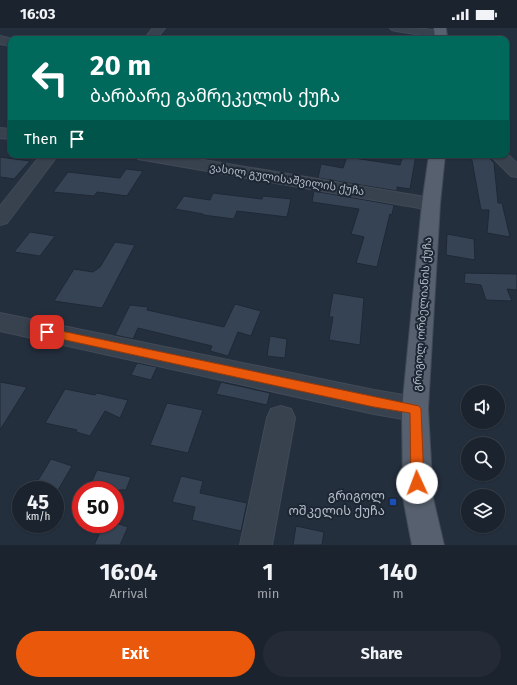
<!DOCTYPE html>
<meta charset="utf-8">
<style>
:root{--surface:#1b232e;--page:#242b36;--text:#f1f3f6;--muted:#a0a4aa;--line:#39404a;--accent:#ea580c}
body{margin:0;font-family:"Fira Sans","Noto Sans Georgian",sans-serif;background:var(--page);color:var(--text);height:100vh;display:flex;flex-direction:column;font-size:15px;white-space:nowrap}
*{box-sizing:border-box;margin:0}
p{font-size:13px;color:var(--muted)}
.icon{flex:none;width:22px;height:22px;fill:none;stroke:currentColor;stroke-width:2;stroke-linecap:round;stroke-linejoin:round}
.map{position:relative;height:517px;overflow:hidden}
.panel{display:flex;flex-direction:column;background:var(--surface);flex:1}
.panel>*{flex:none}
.guide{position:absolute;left:8px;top:8px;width:501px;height:122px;border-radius:8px;box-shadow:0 1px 3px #0004,0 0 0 1px var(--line);background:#00695c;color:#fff;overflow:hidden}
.buttons{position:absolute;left:461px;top:357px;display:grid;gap:8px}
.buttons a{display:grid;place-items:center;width:44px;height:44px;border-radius:50%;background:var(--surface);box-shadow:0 1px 3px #0004,0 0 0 1px var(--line);font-size:20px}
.speed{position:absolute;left:12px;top:453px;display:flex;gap:8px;font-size:20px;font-weight:700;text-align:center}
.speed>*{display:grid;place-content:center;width:52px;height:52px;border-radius:50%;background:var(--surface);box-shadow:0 1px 3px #0004,0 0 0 1px var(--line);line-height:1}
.speed small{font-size:10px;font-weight:400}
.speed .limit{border:6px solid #d22;background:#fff;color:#111}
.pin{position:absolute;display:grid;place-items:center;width:34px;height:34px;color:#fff;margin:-17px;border-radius:8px;box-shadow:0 2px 6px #0006}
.me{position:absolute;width:44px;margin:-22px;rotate:358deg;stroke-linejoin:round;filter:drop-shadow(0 0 3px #0008)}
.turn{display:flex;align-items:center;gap:14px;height:84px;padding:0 16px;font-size:18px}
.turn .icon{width:52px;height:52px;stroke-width:2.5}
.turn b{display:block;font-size:28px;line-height:34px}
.then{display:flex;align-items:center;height:38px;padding:0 16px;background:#0003;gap:8px;font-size:15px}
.eta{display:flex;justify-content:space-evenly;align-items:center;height:68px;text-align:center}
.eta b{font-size:24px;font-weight:700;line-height:28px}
.primary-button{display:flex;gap:8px;margin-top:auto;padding:8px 16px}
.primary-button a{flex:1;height:46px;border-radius:24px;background:var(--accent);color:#fff;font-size:16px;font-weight:700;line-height:46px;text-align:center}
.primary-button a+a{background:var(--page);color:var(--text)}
.status{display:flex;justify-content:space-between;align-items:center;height:28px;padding:0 20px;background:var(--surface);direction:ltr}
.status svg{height:11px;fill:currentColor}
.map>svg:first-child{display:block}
.building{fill:#364354;stroke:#1f2835}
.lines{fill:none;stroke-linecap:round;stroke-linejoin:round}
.minor-casing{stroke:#414a57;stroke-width:2}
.major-casing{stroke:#414a57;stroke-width:2}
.minor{fill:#38414e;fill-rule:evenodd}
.major{fill:#56606e;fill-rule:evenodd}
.route{fill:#ea580c;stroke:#983908}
.transit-dot{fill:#1a4fb4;stroke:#1d2633;stroke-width:1.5}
.labels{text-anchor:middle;stroke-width:4;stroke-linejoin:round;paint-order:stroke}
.street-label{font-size:11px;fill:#b4bcc9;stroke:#1d2633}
.near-poi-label{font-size:13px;fill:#b4bcc9;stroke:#1d2633;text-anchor:end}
</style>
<div class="status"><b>16:03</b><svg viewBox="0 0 49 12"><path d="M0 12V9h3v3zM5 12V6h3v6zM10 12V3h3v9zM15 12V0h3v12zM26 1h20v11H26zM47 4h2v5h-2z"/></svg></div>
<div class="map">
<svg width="517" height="517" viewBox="0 0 517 517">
<rect width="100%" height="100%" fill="#242f3e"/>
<path class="building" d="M403,127H416L410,161L397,159V163L318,150L321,136L343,140L347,129L400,137Z
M471,127H486L494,135L498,175H502L510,209L487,205L489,182H481Z
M0,129L30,133L14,151L0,149Z
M126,141L143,143L127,168L97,164L94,168L53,164L68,144L120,150Z
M314,163L394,177L392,187L390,186L377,239L356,235L364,209L351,206L359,181L312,174Z
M213,165L262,171L263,168L291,171L287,189L237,183L234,191L203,187V186L175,181L184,168L210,172Z
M30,204L55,208L40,228L14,224Z
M447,206L474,211L475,232L446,227Z
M115,214L135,217L102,280L54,273L74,241L93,244L100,239Z
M465,245L517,246V262L507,261L512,273L486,272L481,257L464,255Z
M333,265L364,270L360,317L329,312L333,289H329Z
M235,276L261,283L251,308L238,304L228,328L210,323L212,318L138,300L133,311L115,307L130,277L148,279L147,282L224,299Z
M270,308L287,311L285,330L267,328Z
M137,335L157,339L151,352L131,347Z
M0,354L27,359L0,402Z
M221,354L270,365L267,377L216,366Z
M65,361L95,367L97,365L128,372L120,390L105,383L90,408L76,404L77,402L45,395Z
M167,375L203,382L188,425L150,417Z
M51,431L72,438L58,462L37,454Z
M97,442L131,449L126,462H88Z
M181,448L203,453L200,465L247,475L241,503L192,492L195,479L172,474Z
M104,496H119L128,499L120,517H94Z
M296,498L324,504L322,517H293Z"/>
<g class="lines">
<g class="minor-casing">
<path id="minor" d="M153,0H165L156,11H144Z
M390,0C409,0 427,0 445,4L447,6L445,8L441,10L396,3L392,2Z
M0,8L13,11H11V18L0,16Z
M0,100L11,101V111L0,110Z
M506,125L517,135V149L511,148L490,127H506Z
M41,127H58L7,195L0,197V178Z
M136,127H174L431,170L438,172L440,176L438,180L431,182L144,132L138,131Z
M0,285L374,362L415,369L425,373L428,381L425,389L415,393L374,386L0,303Z
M281,378L291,381L295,390L272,517H240L267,390L271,381Z"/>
</g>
<g class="major-casing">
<path id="major" d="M434,0H446L447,11H435Z
M429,127H445L440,176L428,381L433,470L444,517H412L403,470L402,381L422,176Z"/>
</g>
<use href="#minor" class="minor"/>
<use href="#major" class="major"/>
</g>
<path class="route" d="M47,300L419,378L421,381L424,455L422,459L417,461L413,459L411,455L410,385L374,379L47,308L43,307L42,304L43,302Z"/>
<rect class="transit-dot" x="389" y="470" width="8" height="8" rx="2"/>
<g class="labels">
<g class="street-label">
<text transform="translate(287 151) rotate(9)" y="4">ვასილ გულისაშვილის ქუჩა</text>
<text transform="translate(422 286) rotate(-86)" y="4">გრიგოლ ორბელიანის ქუჩა</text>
</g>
<g class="near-poi-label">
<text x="385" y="472">გრიგოლ<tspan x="385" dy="15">ოშკელის ქუჩა</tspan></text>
</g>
</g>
</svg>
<div class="buttons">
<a><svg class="icon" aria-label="sound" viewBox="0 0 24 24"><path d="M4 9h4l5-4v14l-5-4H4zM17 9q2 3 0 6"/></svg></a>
<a><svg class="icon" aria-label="search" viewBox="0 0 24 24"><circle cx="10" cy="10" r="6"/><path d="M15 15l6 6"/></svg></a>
<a><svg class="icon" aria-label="layers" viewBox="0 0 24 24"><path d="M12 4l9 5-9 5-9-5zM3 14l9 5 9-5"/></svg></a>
</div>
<div class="speed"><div>45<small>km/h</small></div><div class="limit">50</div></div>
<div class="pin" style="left:47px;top:304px;background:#d93025"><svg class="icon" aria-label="arrive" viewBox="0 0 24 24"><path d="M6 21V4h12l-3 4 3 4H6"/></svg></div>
<svg class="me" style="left:417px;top:455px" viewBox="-20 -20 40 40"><circle r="19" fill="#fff"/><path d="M0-13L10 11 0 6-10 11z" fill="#ea580c"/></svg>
<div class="guide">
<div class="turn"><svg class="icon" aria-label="left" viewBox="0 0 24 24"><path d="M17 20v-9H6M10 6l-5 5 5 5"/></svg><div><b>20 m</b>ბარბარე გამრეკელის ქუჩა</div></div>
<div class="then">Then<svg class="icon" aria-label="arrive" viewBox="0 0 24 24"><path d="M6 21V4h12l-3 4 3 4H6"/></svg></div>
</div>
</div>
<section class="panel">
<div class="eta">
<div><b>16:04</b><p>Arrival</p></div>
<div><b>1</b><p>min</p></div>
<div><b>140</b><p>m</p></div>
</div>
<div class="primary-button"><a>Exit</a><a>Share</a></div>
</section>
